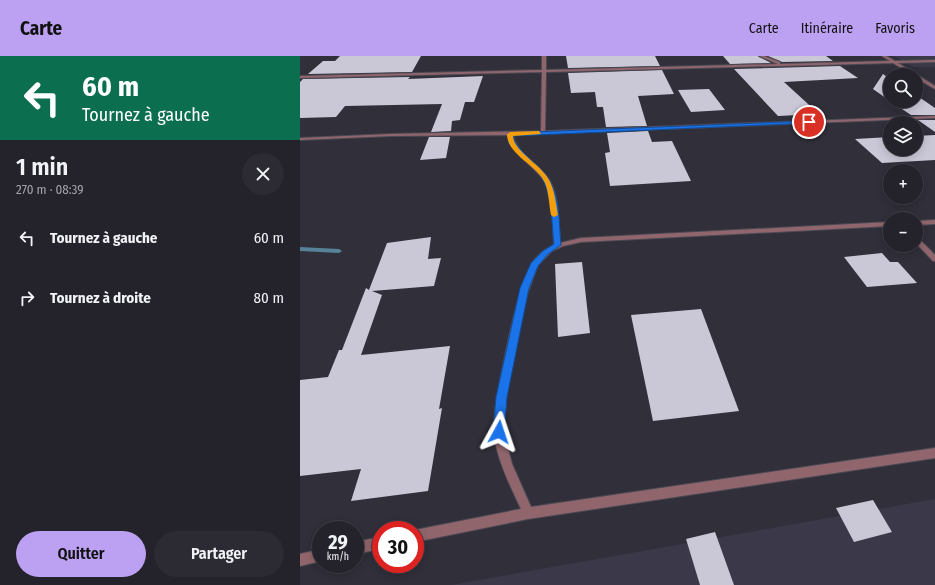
<!DOCTYPE html>
<html lang="fr">
<meta charset="utf-8">
<style>
:root{--surface:#24232c;--page:#2c2b34;--text:#f1f3f6;--muted:#a3a4a9;--line:#414048;--accent:#bca0f2}
body{margin:0;font-family:"Fira Sans Condensed",sans-serif;background:var(--page);color:var(--text);height:100vh;display:flex;flex-direction:column;font-size:15px;white-space:nowrap}
*{box-sizing:border-box;margin:0}
p{font-size:13px;color:var(--muted)}
.icon{flex:none;width:22px;height:22px;fill:none;stroke:currentColor;stroke-width:2;stroke-linecap:round;stroke-linejoin:round}
.map{position:relative;flex:1;overflow:hidden}
.panel{display:flex;flex-direction:column;background:var(--surface);width:300px}
.panel>*{flex:none}
.banner{background:#0b6e4f;color:#fff;overflow:hidden}
.fabs{position:absolute;left:583px;top:12px;display:grid;gap:8px}
.fabs a{display:grid;place-items:center;width:40px;height:40px;border-radius:50%;background:var(--surface);box-shadow:0 2px 10px #0003,0 0 0 1px var(--line);font-size:20px}
.speed{position:absolute;left:12px;top:465px;display:flex;gap:8px;font-size:20px;font-weight:700;text-align:center}
.speed>*{display:grid;place-content:center;width:52px;height:52px;border-radius:50%;background:var(--surface);box-shadow:0 2px 10px #0003,0 0 0 1px var(--line);line-height:1}
.speed small{font-size:10px;font-weight:400}
.speed .limit{border:6px solid #d22;background:#fff;color:#111}
.pin{position:absolute;display:grid;place-items:center;width:34px;height:34px;color:#fff;margin:-17px;border:2px solid #fff;border-radius:50%;box-shadow:0 1px 4px #0007}
.me{position:absolute;width:44px;margin:-22px;rotate:5deg;stroke-linejoin:round;filter:drop-shadow(0 0 3px #0008)}
.turn{display:flex;align-items:center;gap:14px;height:84px;padding:0 16px;font-size:18px}
.turn .icon{width:52px;height:52px;stroke-width:2.5}
.turn b{display:block;font-size:28px;line-height:34px}
.round{display:grid;place-items:center;flex:none;width:42px;height:42px;border-radius:21px;background:var(--page)}
.headline{display:flex;align-items:center;justify-content:space-between;height:68px;padding:0 16px}
h1{font-size:24px;font-weight:600;line-height:30px}
.action{display:flex;gap:8px;margin-top:auto;padding:8px 16px}
.action a{flex:1;height:46px;border-radius:24px;background:var(--accent);color:#111;font-size:16px;font-weight:600;line-height:46px;text-align:center}
.action a+a{background:var(--page);color:var(--text)}
ul{padding:0;list-style:none}
li{display:flex;align-items:center;gap:12px;height:60px;padding:0 16px}
li div{flex:1}
li b{display:block;font-size:15px}
li em{font-style:normal}
header{display:flex;align-items:center;gap:24px;box-sizing:border-box;height:56px;padding:0 20px;background:var(--accent);color:#111}
header strong{font-size:19px}
nav{display:flex;gap:22px;margin-inline-start:auto;font-size:14px}
main{display:flex;flex:1;min-height:0}
.map>svg:first-child{display:block}
.built{fill:#3a3849}
.lines{fill:none;stroke-linecap:round;stroke-linejoin:round}
.stream{fill:#588298;fill-rule:evenodd}
.building{fill:#cac8d7}
.street-casing{stroke:#4b4a55;stroke-width:2}
.street{fill:#91656c;fill-rule:evenodd}
.route{fill:#1a73e8;stroke:#114b97}
.slow{fill:#f59e0b}
</style>
<header>
<strong>Carte</strong>
<nav><a>Carte</a><a>Itinéraire</a><a>Favoris</a></nav>
</header>
<main>
<section class="panel">
<div class="banner">
<div class="turn"><svg class="icon" aria-label="left" viewBox="0 0 24 24"><path d="M17 20v-9H6M10 6l-5 5 5 5"/></svg><div><b>60 m</b>Tournez à gauche</div></div>
</div>
<div class="headline"><div><h1>1 min</h1><p>270 m · 08:39</p></div><a class="round"><svg class="icon" aria-label="close" viewBox="0 0 24 24"><path d="M6 6l12 12M18 6L6 18"/></svg></a></div>
<ul>
<li><svg class="icon" aria-label="left" viewBox="0 0 24 24"><path d="M17 20v-9H6M10 6l-5 5 5 5"/></svg><div><b>Tournez à gauche</b></div><em>60 m</em></li>
<li><svg class="icon" aria-label="right" viewBox="0 0 24 24"><path d="M7 20v-9h11M14 6l5 5-5 5"/></svg><div><b>Tournez à droite</b></div><em>80 m</em></li>
</ul>
<div class="action"><a>Quitter</a><a>Partager</a></div>
</section>
<div class="map">
<svg width="635" height="529" viewBox="0 0 635 529">
<rect width="100%" height="100%" fill="#302f3a"/>
<path class="built" d="M594,0H635V11H613Z
M635,443V529H151Z"/>
<g class="lines">
<path class="stream" d="M0,191L39,193L42,195L39,197L0,195Z"/>
</g>
<path class="building" d="M40,0H121L112,16L8,18L23,5H35Z
M266,0H355L360,10L268,12Z
M423,0H458L471,7L430,8Z
M468,0H526L533,5L482,6Z
M540,10L558,22L484,26L519,58L478,60L434,13Z
M362,14L374,38L338,40L347,70L306,71L303,51H297L295,36L271,37L268,17Z
M583,18L590,23V45L573,33Z
M183,20L174,46H165L160,64L152,65L151,75L131,76L142,48L45,50L36,61L0,62V26L3,23L110,21L108,23Z
M409,33L425,54L391,56L378,34Z
M616,39L635,52V59H611L590,45H616Z
M618,64H635V76Z
M348,75L352,86L372,85L391,125L310,130L305,97L310,96L307,77Z
M635,79V104L582,107L555,83L590,81V93H616V80Z
M129,81H150L146,102L120,104Z
M131,181L128,203L141,202L134,230L72,235L82,239L61,299L150,290L139,353L142,352L128,435L51,445L61,413L0,420V324L28,321L39,294H42L66,232L69,234L87,187Z
M582,197L590,206H598L617,227L567,231L544,201Z
M282,206L290,277L258,281L255,208Z
M401,253L439,355L353,365L331,259Z
M573,444L592,476L554,486L536,452Z
M415,476L434,529H400L386,483Z"/>
<g class="lines">
<g class="street-casing">
<path id="street" d="M242,0H246V14L478,8L459,0H464L480,6V8L590,5L582,0H586L595,5L635,4V6L598,7L635,30V33L616,22V19H612L593,7L246,16L245,75L635,60V62L213,79C217,99 240,108 250,125C260,143 258,167 260,187L281,182L590,166V170L281,186L263,190L252,195L238,209L227,239L215,291L206,344L204,377L212,408L231,451L635,392V402L228,463L115,486V474L221,453C210,429 197,404 194,378C192,362 197,345 199,330C204,304 209,278 216,252C220,237 224,222 231,209C236,200 245,193 254,189C252,169 255,143 244,125C234,109 212,99 208,79L91,80L0,84V82L91,78L241,75L242,16L0,22V20L242,14Z
M635,164V168L616,169V165Z
M616,181L618,182L635,199V205H633L616,187Z
M81,481V493L55,498V486Z
M21,493V505L0,510V498Z"/>
</g>
<use href="#street" class="street"/>
</g>
<path class="route" d="M509,65L511,67L213,80C215,95 243,110 251,127C260,145 259,169 261,189L248,198L238,210L229,232L207,341L204,376L203,379L199,381L195,379L193,376L196,341L220,232L231,207L243,195L254,188C251,164 253,136 238,116C230,106 218,97 209,88L208,77Z"/>
<path class="slow" d="M239,75L241,78L213,80C213,96 245,110 251,128C255,137 256,149 258,159L254,161L251,159C249,149 249,137 245,127C238,109 207,99 207,78L210,76Z"/>
</svg>
<div class="fabs">
<a><svg class="icon" aria-label="search" viewBox="0 0 24 24"><circle cx="10" cy="10" r="6"/><path d="M15 15l6 6"/></svg></a>
<a><svg class="icon" aria-label="layers" viewBox="0 0 24 24"><path d="M12 4l9 5-9 5-9-5zM3 14l9 5 9-5"/></svg></a>
<a>+</a>
<a>−</a>
</div>
<div class="speed"><div>29<small>km/h</small></div><div class="limit">30</div></div>
<div class="pin" style="left:509px;top:66px;background:#d93025"><svg class="icon" aria-label="arrive" viewBox="0 0 24 24"><path d="M6 21V4h12l-3 4 3 4H6"/></svg></div>
<svg class="me" style="left:199px;top:376px" viewBox="-20 -20 40 40"><path d="M0-17L14 15 0 8-14 15z" fill="#1a73e8" stroke="#fff" stroke-width="4"/></svg>
</div>
</main>
